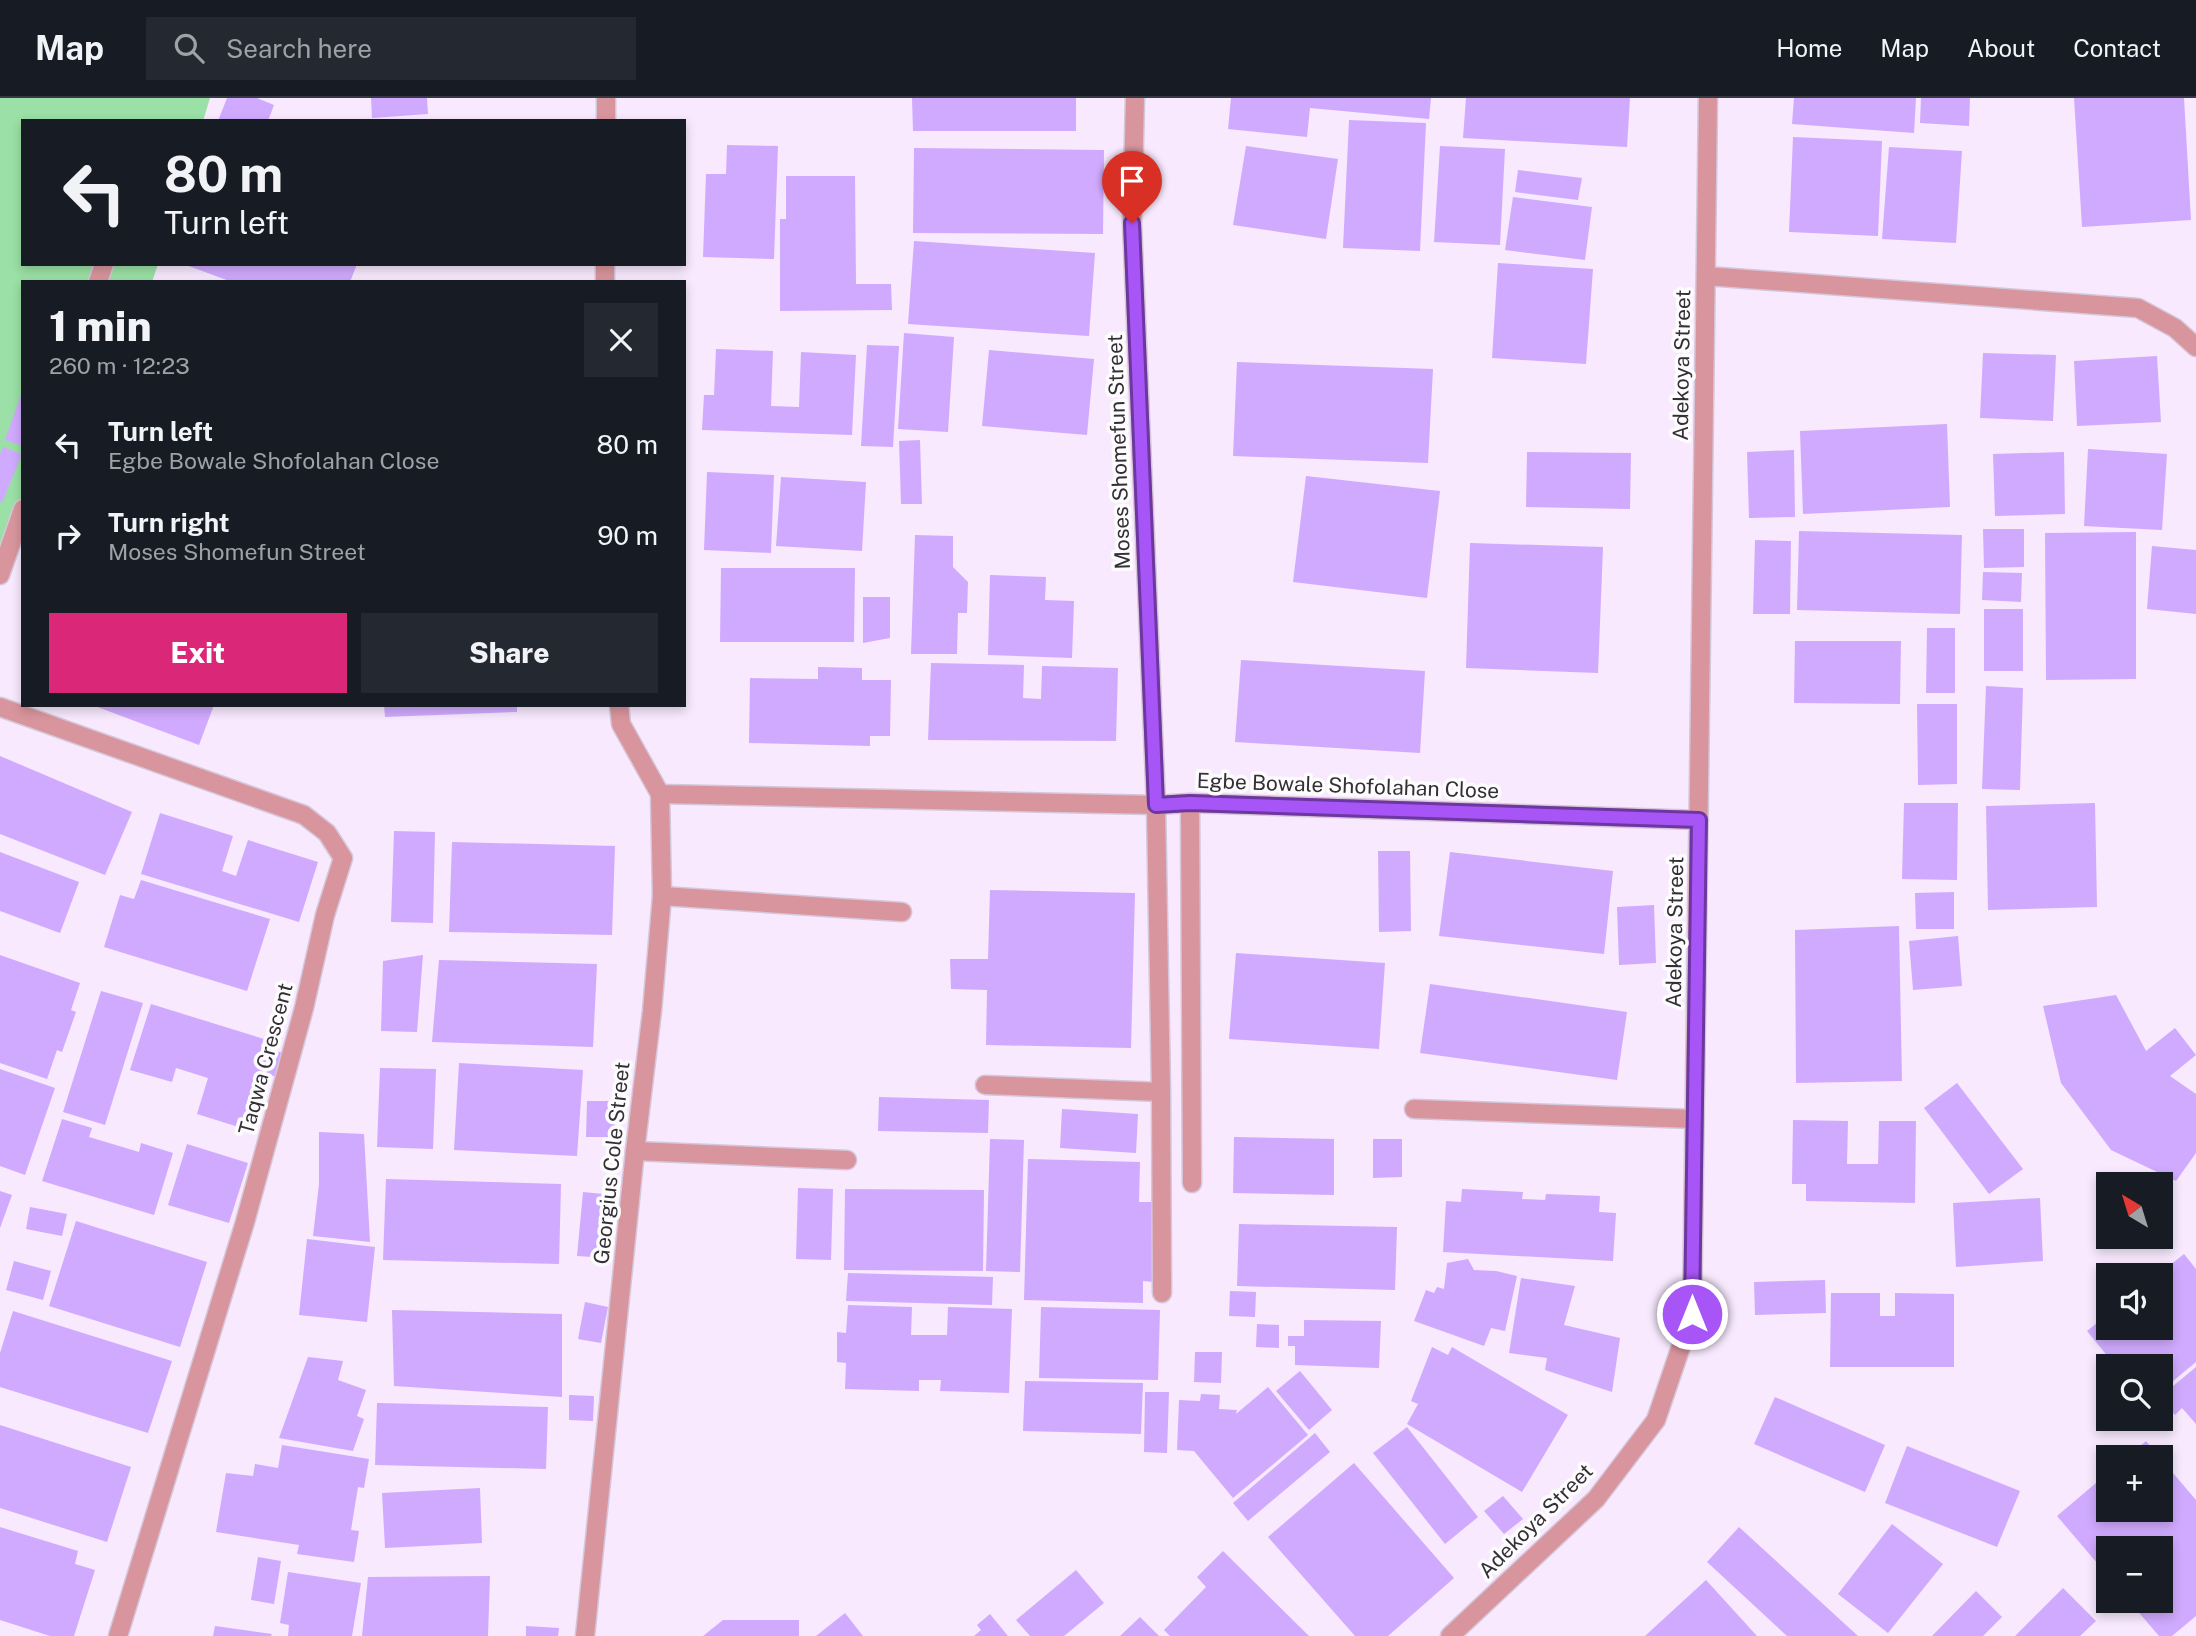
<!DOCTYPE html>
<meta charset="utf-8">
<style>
:root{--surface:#171b24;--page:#242831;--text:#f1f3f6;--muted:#9ea1a6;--line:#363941;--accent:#db2777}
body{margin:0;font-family:"Public Sans",sans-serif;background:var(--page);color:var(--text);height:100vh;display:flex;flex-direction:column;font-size:26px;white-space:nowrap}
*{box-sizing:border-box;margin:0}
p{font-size:23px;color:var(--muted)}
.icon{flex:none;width:38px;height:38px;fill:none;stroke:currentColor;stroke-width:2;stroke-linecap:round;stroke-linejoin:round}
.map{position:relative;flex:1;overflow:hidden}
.side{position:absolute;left:21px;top:182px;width:665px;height:427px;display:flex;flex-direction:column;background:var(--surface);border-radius:0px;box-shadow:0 4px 10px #0003}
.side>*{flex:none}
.banner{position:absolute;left:21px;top:21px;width:665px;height:147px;border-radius:0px;box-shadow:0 4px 10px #0003;background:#171b24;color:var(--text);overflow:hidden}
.needle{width:46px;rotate:322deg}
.tools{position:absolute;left:2096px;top:1074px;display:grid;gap:14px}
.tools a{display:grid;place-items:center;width:77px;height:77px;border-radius:0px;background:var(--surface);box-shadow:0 4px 10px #0003;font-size:35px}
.pin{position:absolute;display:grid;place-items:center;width:60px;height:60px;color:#fff;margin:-72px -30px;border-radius:50% 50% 50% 0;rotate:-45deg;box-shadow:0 0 7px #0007}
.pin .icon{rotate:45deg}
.me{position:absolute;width:77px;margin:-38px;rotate:0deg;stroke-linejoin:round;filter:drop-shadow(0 0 5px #0008)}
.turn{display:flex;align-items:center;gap:24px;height:147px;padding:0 28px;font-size:32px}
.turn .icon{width:91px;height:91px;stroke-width:2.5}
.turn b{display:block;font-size:49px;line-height:60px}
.round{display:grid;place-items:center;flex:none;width:74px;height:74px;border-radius:0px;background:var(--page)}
.summary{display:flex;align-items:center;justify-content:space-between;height:119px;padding:0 28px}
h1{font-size:42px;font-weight:800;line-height:52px}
.cta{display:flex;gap:14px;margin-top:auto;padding:14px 28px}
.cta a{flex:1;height:80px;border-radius:0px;background:var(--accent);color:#fff;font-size:28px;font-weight:800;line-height:80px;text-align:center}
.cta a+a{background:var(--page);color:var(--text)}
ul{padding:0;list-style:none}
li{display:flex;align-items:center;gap:21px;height:91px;padding:0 28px}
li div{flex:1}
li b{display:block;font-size:26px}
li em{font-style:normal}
header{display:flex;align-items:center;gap:42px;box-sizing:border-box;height:98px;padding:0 35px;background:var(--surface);border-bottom:2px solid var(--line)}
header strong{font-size:33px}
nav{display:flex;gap:38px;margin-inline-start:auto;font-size:24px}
.search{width:490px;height:63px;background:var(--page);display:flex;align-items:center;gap:18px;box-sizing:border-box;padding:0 24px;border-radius:0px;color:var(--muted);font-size:26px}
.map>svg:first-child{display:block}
.green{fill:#9be0a6}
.building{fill:#d0aafe}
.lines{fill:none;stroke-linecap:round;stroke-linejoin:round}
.lane-casing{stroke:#d5c7da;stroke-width:21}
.street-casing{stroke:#d5c7da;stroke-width:21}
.lane{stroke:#d9959d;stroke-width:18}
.street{stroke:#d9959d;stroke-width:18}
.route-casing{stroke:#6d37a1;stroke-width:18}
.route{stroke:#a855f7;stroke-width:12}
.labels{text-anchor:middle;stroke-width:7;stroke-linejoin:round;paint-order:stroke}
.street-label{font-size:21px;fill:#342e36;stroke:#fcfcfc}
</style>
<header>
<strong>Map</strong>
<div class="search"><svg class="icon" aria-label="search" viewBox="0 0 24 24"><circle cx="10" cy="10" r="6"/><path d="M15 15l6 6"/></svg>Search here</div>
<nav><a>Home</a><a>Map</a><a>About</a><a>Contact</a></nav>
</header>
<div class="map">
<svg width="2196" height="1538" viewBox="0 0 2196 1538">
<rect width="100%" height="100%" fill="#f8e9fe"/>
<path class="green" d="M0,0H210L203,23H23V166H158L152,184H23V401L0,448Z"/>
<path class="building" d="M227,0H257L274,7L268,23H218Z
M371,0H427L428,16L372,20Z
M912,0H1076V33H913Z
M1231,0H1431L1429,21L1310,10L1307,39L1228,31Z
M1466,0H1630L1627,49L1463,40Z
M1794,0H1916L1914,35L1792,26Z
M1921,0H1970L1969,28L1920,25Z
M2074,0H2184L2191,122L2082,129Z
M1349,22L1426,25L1420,153L1343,150Z
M1793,39L1882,43L1878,138L1789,134Z
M727,47L778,48L774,161L703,159L706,76H726Z
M1246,48L1338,61L1326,141L1233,127Z
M1440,48L1505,51L1500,147L1434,144Z
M1889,49L1962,53L1956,145L1882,141Z
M914,50L1104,52L1103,136L913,135Z
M1518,72L1582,80L1578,102L1515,94Z
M786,78H855L856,186H891L892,212L780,213V121H786Z
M1513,99L1592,109L1585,162L1505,152Z
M914,143L1095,155L1089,238L908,226Z
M1498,165L1593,171L1586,266L1492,260Z
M357,166L350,184H232L186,167Z
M904,235L954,239L948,334L898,331Z
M867,247L899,248L893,349L861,348Z
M716,251L773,253L771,308L799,309L801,254L856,257L852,337L702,332L704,297H714Z
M989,252L1094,261L1087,337L982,328Z
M1983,255L2056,257L2053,323L1980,320Z
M2157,258L2161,324L2077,328L2074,263Z
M1237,264L1433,271L1428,365L1233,358Z
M22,294H23V348L5,342Z
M1947,326L1950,409L1803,416L1800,333Z
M920,342L922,406H901L899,343Z
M3,349L22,356L2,405L0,404V356Z
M2088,351L2167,356L2162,432L2084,428Z
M1794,352L1795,419L1749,420L1747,354Z
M1527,354L1631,355L1630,411L1526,409Z
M2064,354L2065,416L1995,418L1993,356Z
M707,374L774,377L771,455L704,452Z
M1306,378L1440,393L1427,500L1293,484Z
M781,379L866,384L862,453L776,448Z
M1983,431H2024V469L1984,470Z
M1799,433L1962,437L1960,516L1797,512Z
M2136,434V581L2046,582L2045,435Z
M915,437L953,438V469L968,484L967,515H958L957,556H911Z
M1755,442L1791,443L1790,516H1753Z
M1470,445L1603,449L1598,575L1466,570Z
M2152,448L2196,452V516L2147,511Z
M721,470H855L854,544H720Z
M1983,474L2022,475L2021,504L1982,502Z
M990,477L1046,479L1045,502L1074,503L1072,560L988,557Z
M863,499H890V540L863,545Z
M1984,511H2023V573H1984Z
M1927,530H1955V595H1926Z
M1795,543H1901L1900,606L1794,605Z
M1241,562L1425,573L1420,655L1235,644Z
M931,565L1024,567L1023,600L1041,601L1042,568L1118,570L1116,643L928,642Z
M818,569L862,570V582H891L890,638H870V648L749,645L750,580L818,581Z
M1986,588L2023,590L2020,692L1982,691Z
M1917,606H1957V686L1918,687Z
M92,607H214L199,647Z
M384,607H517V614L385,619Z
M0,658L132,714L105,777L0,736Z
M1904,705H1958L1957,782L1902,781Z
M2095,705L2097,809L1988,812L1986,708Z
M160,715L233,738L222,773L236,778L248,742L318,764L299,824L141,776Z
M394,733L435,734L433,825L391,824Z
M452,744L615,748L612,837L449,834Z
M1378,753H1410L1411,833L1379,834Z
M0,754L79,784L60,835L0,813Z
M1450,754L1613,773L1604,856L1439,838Z
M141,782L270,821L247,893L104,849L120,797L134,801Z
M990,792L1135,795L1131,950L986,947L987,892L951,891L950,861H988Z
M1954,794V831H1916L1915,795Z
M1654,807L1656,865L1619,867L1617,809Z
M1899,828L1902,983L1796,985L1795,832Z
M1958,838L1962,888L1913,892L1909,843Z
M1236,855L1385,865L1379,951L1229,941Z
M0,857L80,885L71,912L76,914L62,954L57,952L47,981L0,965Z
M423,857L417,934L381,933L383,863Z
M439,862L597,866L593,949L432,944Z
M1430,886L1627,914L1617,982L1420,955Z
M101,893L143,905L105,1027L63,1014Z
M2116,897L2146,953L2175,930L2196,957L2170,978L2196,996V1055L2176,1083L2111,1052L2061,985L2043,908Z
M151,906L264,941L261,948L270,951L245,1031L197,1016L208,980L176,970L172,984L130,972Z
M274,952L285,956L278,979L266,976Z
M459,965L583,972L577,1058L454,1052Z
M380,970L436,971L433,1051L377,1049Z
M0,971L55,990L25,1077L0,1068Z
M1957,985L2023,1071L1989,1096L1924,1010Z
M879,999L989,1002L988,1035L878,1033Z
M587,1003H615L614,1039H586Z
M1062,1011L1138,1016L1136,1055L1060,1050Z
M62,1021L92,1030L89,1039L139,1054L141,1045L173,1055L154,1117L42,1083Z
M1793,1022L1848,1023L1847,1066H1878L1879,1023H1916L1915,1105L1806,1103V1086H1792Z
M319,1034L364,1036L370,1144L313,1138L319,1086Z
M1234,1039L1334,1041V1097L1233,1095Z
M990,1041L1024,1042L1020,1174L986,1173Z
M1373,1041H1402V1079L1373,1080Z
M187,1046L248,1065L229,1125L168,1107Z
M1028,1061L1140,1064L1139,1104H1156L1154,1184L1143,1183V1205L1024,1202Z
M386,1081L561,1086L559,1166L383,1162Z
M798,1090L833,1091L831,1162L796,1161Z
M845,1091L984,1092L983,1173L844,1172Z
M1462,1091L1523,1094L1522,1101L1545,1102L1546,1096L1600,1098L1599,1114L1616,1115L1613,1163L1443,1154L1446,1103L1461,1104Z
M0,1093L12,1097L0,1130Z
M583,1094L613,1097L608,1160L577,1158Z
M2040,1100L2043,1163L1956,1169L1953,1105Z
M30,1109L67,1116L62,1138L26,1131Z
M76,1123L207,1164L180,1249L49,1208Z
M1239,1126L1397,1129L1395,1192L1237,1188Z
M307,1141L375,1149L367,1224L299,1217Z
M2184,1156L2196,1171V1264L2161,1293V1269H2125L2115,1256L2109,1260L2087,1233L2109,1215V1230H2161V1178H2156Z
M1468,1161L1474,1172L1496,1173L1517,1178L1505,1233L1491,1230L1484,1248L1414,1223L1426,1192L1434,1195L1437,1189L1444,1191L1447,1165Z
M14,1163L51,1173L43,1202L6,1192Z
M848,1175L993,1179L992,1207L846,1203Z
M1521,1180L1575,1188L1564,1227L1620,1240L1612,1294L1545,1272L1547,1260L1509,1255Z
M1825,1182L1826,1215L1755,1217L1754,1184Z
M1230,1193L1256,1194L1255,1219L1229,1218Z
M1831,1195H1880V1218H1895V1195L1954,1196V1269H1830Z
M585,1204L608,1209L601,1245L578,1241Z
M848,1207L912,1209L911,1237H947L948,1209L1012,1211L1009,1295L940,1293L941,1282H919V1293L845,1291L846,1265L837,1264V1234L846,1235Z
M1041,1209L1160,1212L1158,1282L1039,1280Z
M392,1212L562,1216V1299L394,1288Z
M13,1213L172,1263L148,1335L0,1289V1255Z
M1304,1222L1381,1223L1379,1270L1295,1267V1248H1288V1238H1304Z
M1257,1226L1279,1227V1250L1256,1249Z
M1432,1249L1448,1257L1452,1249L1568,1317L1522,1394L1407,1326L1418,1306L1411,1303Z
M1195,1254H1222L1221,1285L1194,1284Z
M308,1259L343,1263L338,1282L366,1292L357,1318L364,1321L353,1353L279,1340Z
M2196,1269V1326L2182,1310L2175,1317L2161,1302V1298Z
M1300,1273L1332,1312L1309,1332L1276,1293Z
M1025,1283L1143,1285L1141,1336L1023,1333Z
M1268,1289L1308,1337L1233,1400L1194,1353L1177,1352L1179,1302L1200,1303L1201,1296L1220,1297L1219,1311L1237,1312L1236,1316Z
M1145,1294H1169L1167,1355L1144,1354Z
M569,1297L594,1298L593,1323L569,1322Z
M1775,1299L1885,1347L1865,1394L1754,1346Z
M377,1305L548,1309L546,1371L375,1367Z
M0,1327L131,1369L107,1444L0,1410Z
M1407,1329L1478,1419L1445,1446L1373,1355Z
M1315,1335L1330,1354L1248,1423L1233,1405Z
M2146,1343L2160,1360H2126Z
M282,1347L369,1361L364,1390L358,1389L351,1432L359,1433L354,1464L297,1456L299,1447L216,1434L226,1375L253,1378L255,1366L278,1370Z
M1907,1348L2020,1393L1997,1449L1885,1405Z
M2161,1361L2196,1402V1518L2172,1538H2159L2129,1503H2161V1451H2109V1479L2057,1418L2109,1374V1412H2161Z
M1354,1365L1454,1480L1388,1538H1355L1268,1439Z
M480,1390L482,1445L385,1450L382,1395Z
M1503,1398L1523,1421L1504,1436L1484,1413Z
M1892,1426L1943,1466L1888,1535L1838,1496Z
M0,1429L78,1453L75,1466L95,1472L74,1538H50L0,1522Z
M1739,1429L1858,1538H1787L1707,1464Z
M1223,1453L1309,1538H1170L1164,1532L1206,1489L1197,1479Z
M258,1459L281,1463L274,1506L251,1502Z
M1076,1472L1104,1505L1064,1538H1030L1016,1522Z
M288,1474L361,1485L352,1538H288L289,1527L280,1525Z
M490,1478L488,1538H362L368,1479Z
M1706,1482L1757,1538H1645Z
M2063,1490L2096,1523L2080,1538H2015Z
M1976,1493L2002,1519L1983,1538H1932Z
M845,1515L863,1538H816Z
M990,1516L1008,1538H974L981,1532L977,1527Z
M1140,1519L1159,1538H1120Z
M723,1522H799V1538H703Z
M215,1528L272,1536L271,1538H213Z
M526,1528L559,1530L558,1538H526Z"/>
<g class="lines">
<g class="lane-casing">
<path id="lane" d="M1190,705L1192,1085
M1156,707L1161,994L1162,1195
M662,798L902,814
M985,987L1161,994
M1414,1011L1694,1021
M635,1053L847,1062"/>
</g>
<g class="street-casing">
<path id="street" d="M1135,0L1132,125L1156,707
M606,23V0
M1706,178L2138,210L2175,230L2196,249
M98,184L104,166
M605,184V166
M0,477L23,411
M0,609L304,717L327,735L343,760L325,817L304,910L245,1124L118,1538
M660,696L1156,707L1190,705L1699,722
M585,1538L635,1053L652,913L662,798L660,696L621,626L619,607
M1450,1538L1596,1401L1656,1322L1692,1216L1708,0"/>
</g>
<use href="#lane" class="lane"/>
<use href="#street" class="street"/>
</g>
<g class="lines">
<g class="route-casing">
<path id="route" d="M1132,125L1156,707L1190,705L1699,722L1692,1216"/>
</g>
<use href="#route" class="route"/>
</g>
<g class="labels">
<g class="street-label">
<text transform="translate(1682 267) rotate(-89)" y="7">Adekoya Street</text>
<text transform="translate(1119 354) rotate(-92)" y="7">Moses Shomefun Street</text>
<text transform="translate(1348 688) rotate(2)" y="7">Egbe Bowale Shofolahan Close</text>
<text transform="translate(1675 834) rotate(-89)" y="7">Adekoya Street</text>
<text transform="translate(266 961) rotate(-75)" y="7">Taqwa Crescent</text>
<text transform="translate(612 1065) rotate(-84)" y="7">Georgius Cole Street</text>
<text transform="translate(1536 1423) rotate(-45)" y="7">Adekoya Street</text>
</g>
</g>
</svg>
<div class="tools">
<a><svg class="needle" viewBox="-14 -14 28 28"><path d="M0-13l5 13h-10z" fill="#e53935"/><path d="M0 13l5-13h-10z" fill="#9ea1a6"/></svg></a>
<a><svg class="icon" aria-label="sound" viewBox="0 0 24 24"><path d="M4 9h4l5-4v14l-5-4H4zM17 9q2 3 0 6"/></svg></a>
<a><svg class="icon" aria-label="search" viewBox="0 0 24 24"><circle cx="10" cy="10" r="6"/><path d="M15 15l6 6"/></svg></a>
<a>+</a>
<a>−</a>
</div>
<div class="pin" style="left:1132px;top:125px;background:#d93025"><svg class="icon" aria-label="arrive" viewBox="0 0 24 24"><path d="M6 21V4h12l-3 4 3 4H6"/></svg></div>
<svg class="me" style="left:1692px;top:1216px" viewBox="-20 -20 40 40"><circle r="17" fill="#a855f7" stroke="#fff" stroke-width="3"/><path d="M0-11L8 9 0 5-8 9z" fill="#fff"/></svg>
<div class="banner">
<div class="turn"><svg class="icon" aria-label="left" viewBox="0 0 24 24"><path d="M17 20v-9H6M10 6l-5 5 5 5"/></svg><div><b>80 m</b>Turn left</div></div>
</div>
<section class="side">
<div class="summary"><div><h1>1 min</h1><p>260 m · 12:23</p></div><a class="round"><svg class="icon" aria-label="close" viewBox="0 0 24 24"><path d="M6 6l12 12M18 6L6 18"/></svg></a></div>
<ul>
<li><svg class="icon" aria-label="left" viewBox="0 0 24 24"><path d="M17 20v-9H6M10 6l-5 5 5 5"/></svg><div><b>Turn left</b><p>Egbe Bowale Shofolahan Close</p></div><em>80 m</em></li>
<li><svg class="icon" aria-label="right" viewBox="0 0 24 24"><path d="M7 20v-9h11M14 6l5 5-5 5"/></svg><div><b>Turn right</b><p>Moses Shomefun Street</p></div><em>90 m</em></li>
</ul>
<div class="cta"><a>Exit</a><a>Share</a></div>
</section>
</div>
